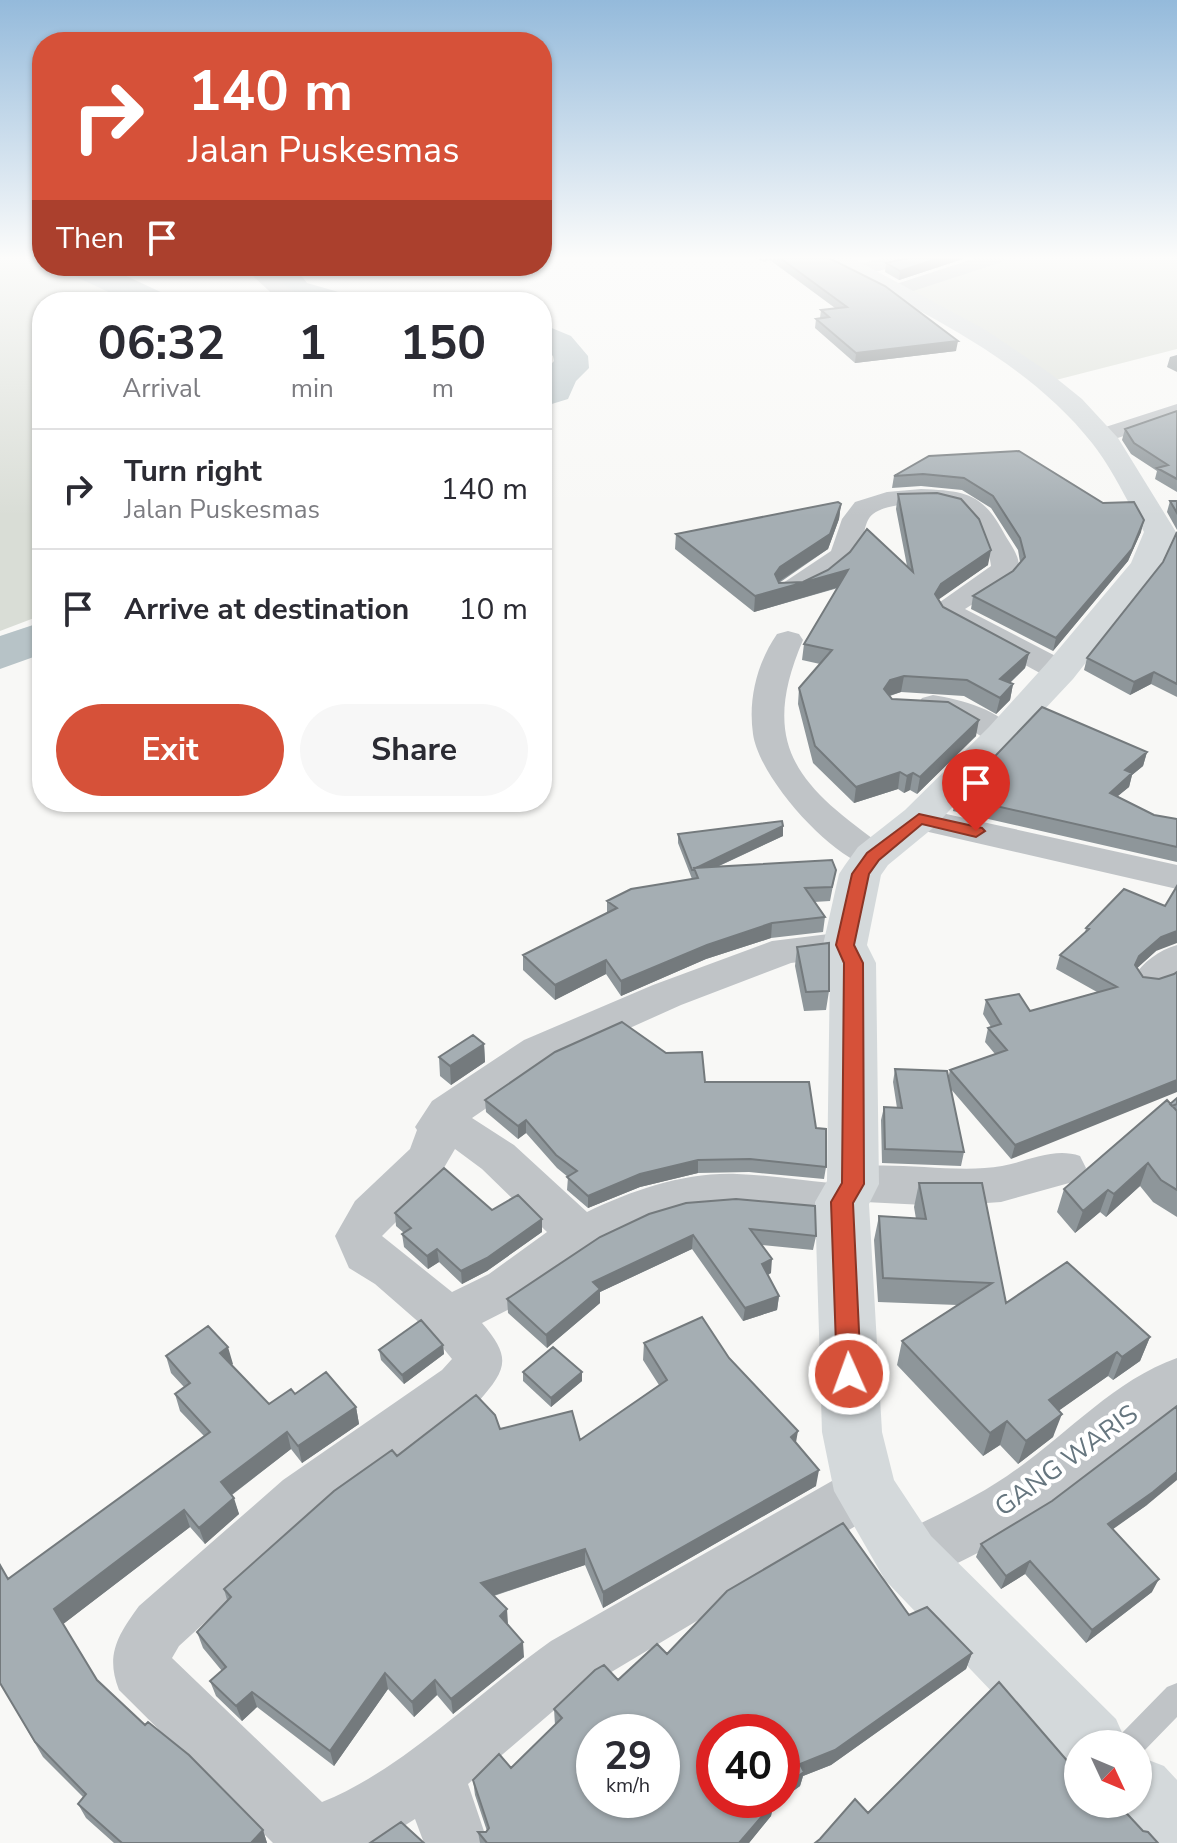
<!DOCTYPE html>
<style>
:root{--surface:#fff;--page:#f7f7f7;--text:#2b2b33;--muted:#7c7c81;--line:#e1e1e2;--accent:#d65139}
body{margin:0;font-family:"Nunito Sans",sans-serif;background:var(--page);color:var(--text);height:100vh;display:flex;flex-direction:column;font-size:30px;white-space:nowrap}
*{box-sizing:border-box;margin:0}
p{font-size:26px;color:var(--muted)}
.icon{flex:none;width:44px;height:44px;fill:none;stroke:currentColor;stroke-width:2;stroke-linecap:round;stroke-linejoin:round}
.map{position:relative;flex:1;overflow:hidden}
.panel{position:absolute;left:32px;top:292px;width:520px;height:520px;display:flex;flex-direction:column;background:var(--surface);border-radius:32px;box-shadow:0 2px 6px #0004}
.panel>*{flex:none}
.guide{position:absolute;left:32px;top:32px;width:520px;height:244px;border-radius:32px;box-shadow:0 2px 6px #0004;background:#d65139;color:#fff;overflow:hidden}
.needle{width:52px;rotate:134deg}
.controls{position:absolute;left:1064px;top:1730px;display:grid;gap:16px}
.controls a{display:grid;place-items:center;width:88px;height:88px;border-radius:50%;background:var(--surface);box-shadow:0 2px 6px #0004;font-size:40px}
.speed{position:absolute;left:576px;top:1714px;display:flex;gap:16px;font-size:40px;font-weight:700;text-align:center}
.speed>*{display:grid;place-content:center;width:104px;height:104px;border-radius:50%;background:var(--surface);box-shadow:0 2px 6px #0004;line-height:1}
.speed small{font-size:20px;font-weight:400}
.speed .limit{border:12px solid #d22;background:#fff;color:#111}
.pin{position:absolute;display:grid;place-items:center;width:68px;height:68px;color:#fff;margin:-82px -34px;border-radius:50% 50% 50% 0;rotate:-45deg;box-shadow:0 0 8px #0007}
.pin .icon{rotate:45deg}
.me{position:absolute;width:88px;margin:-44px;rotate:358deg;stroke-linejoin:round;filter:drop-shadow(0 0 6px #0008)}
.turn{display:flex;align-items:center;gap:28px;height:168px;padding:0 24px;font-size:36px}
.turn .icon{width:104px;height:104px;stroke-width:2.5}
.turn b{display:block;font-size:56px;line-height:68px}
.then{display:flex;align-items:center;height:76px;padding:0 24px;background:#0003;gap:16px;font-size:30px}
.eta{display:flex;justify-content:space-evenly;align-items:center;height:136px;text-align:center}
.eta b{font-size:48px;font-weight:700;line-height:56px}
.primary-button{display:flex;gap:16px;margin-top:auto;padding:16px 24px}
.primary-button a{flex:1;height:92px;border-radius:48px;background:var(--accent);color:#fff;font-size:32px;font-weight:700;line-height:92px;text-align:center}
.primary-button a+a{background:var(--page);color:var(--text)}
ul{padding:0;list-style:none}
li{display:flex;align-items:center;gap:24px;height:120px;padding:0 24px;border-top:2px solid var(--line)}
li div{flex:1}
li b{display:block;font-size:30px}
li em{font-style:normal}
.map>svg:first-child{display:block}
.green{fill:#d9ddd6}
.lines{fill:none;stroke-linecap:round;stroke-linejoin:round}
.river{fill:#b7c3c7;fill-rule:evenodd}
.lane{fill:#c0c4c7;fill-rule:evenodd}
.street{fill:#c0c4c7;fill-rule:evenodd}
.secondary{fill:#d4d9db;fill-rule:evenodd}
.wall{fill:#8e969a}
.shaded-wall{fill:#747a7d}
.building{fill:#a5aeb3;stroke:#747a7d;stroke-width:2;fill-rule:evenodd}
.route{fill:#d65139;stroke:#8b3525;stroke-width:2}
.labels{text-anchor:middle;stroke-width:8;stroke-linejoin:round;paint-order:stroke}
.near-street-label{font-size:26px;fill:#66767f;stroke:#fff}
</style>
<div class="map">
<svg width="1177" height="1843" viewBox="0 0 1177 1843">
<rect width="100%" height="100%" fill="#f8f8f6"/>
<path class="green" d="M0,258H39L42,266H55L128,302H42V615L0,631Z
M1009,258H1177V349L1052,381L906,287Z"/>
<g class="lines">
<path class="river" d="M63,266H105L167,295L172,302H129L68,273Z
M262,266H294L307,283L349,295L354,302H301L283,297Z
M404,292L435,295L440,302H387L392,295Z
M542,324L571,336L588,356L589,368L576,381L568,399L542,407V374L554,361L553,356L542,348Z
M42,622V654L0,669V636Z"/>
<path class="lane" d="M1177,1683V1717L1141,1754L1138,1756V1744H1116L1121,1734L1167,1687Z"/>
<path class="street" d="M884,258H918L915,262L858,276L848,270L851,266Z
M976,258H1005L1002,262L904,294H890L887,290L890,286Z
M242,266H263L306,302H281Z
M1177,404V419L1102,443L1093,441L1090,436L1093,431Z
M921,489C966,491 983,493 1005,535C1012,547 1020,556 1019,570L1009,581L965,609L1071,664L1075,671L1071,678L1060,680L1049,678L942,620L935,608L940,602L991,566C990,552 978,526 968,516C952,500 890,500 873,514C863,522 865,538 860,548C850,569 802,602 780,597L776,591L780,585L831,551L842,519L855,502L887,492Z
M788,631L799,634L803,640C757,747 800,787 886,848L891,856L886,864C877,866 870,868 862,864C823,848 759,776 753,734C748,699 757,663 777,634Z
M933,695C962,700 1000,709 1018,735L1014,742C989,748 975,730 954,719C945,714 932,714 922,712L917,705L922,698Z
M919,808L1177,865V889L907,827L901,819L907,811Z
M845,932L859,936L864,945L859,954L791,963L681,1005L554,1062L472,1118L514,1145L587,1212C633,1190 685,1172 737,1174C768,1175 800,1180 831,1183L837,1171C881,1157 951,1175 1002,1166C1029,1161 1054,1147 1080,1156L1086,1168L1080,1180L1001,1202L944,1206L865,1202L858,1215L842,1220L735,1210L685,1214L647,1225L598,1248L557,1274L523,1302L482,1323C512,1358 507,1369 478,1402L321,1516L179,1646L172,1658L322,1802C403,1770 479,1692 551,1641L846,1473L865,1466L884,1473L892,1491L884,1509L593,1683L552,1712L468,1784L488,1843H424L415,1819L377,1843H273L119,1690C105,1655 118,1635 139,1606L283,1480L442,1370L452,1359L430,1332L375,1284L349,1268L335,1236L355,1201L410,1149L417,1130L415,1127L432,1101L524,1040L653,985L772,941ZM455,1149L482,1169L547,1232L489,1274L452,1292L382,1236L435,1183Z
M1177,945V979C1164,990 1155,992 1139,988L1133,978C1143,962 1159,950 1177,945Z
M1177,1358V1408C1131,1440 1091,1480 1045,1512C1003,1542 955,1566 908,1585L888,1577L880,1558L888,1539C929,1519 970,1501 1007,1476C1064,1438 1112,1381 1177,1358Z"/>
<path class="secondary" d="M824,258H852L984,329L1051,374L1082,399L1118,438L1176,532L1157,572L1073,679L933,828L888,865L881,875L867,945L876,963L879,1184L869,1204L882,1432L894,1480L931,1536L1116,1719L1127,1744H1078V1774L1066,1769L885,1580L834,1491L822,1432L815,1202L827,1181L830,963L823,945L839,874L845,865L858,847L905,810L989,727L1047,663L1131,563L1144,532C1128,502 1113,470 1092,443C1026,359 920,311 827,263Z
M1138,1756L1164,1766L1177,1780V1843H1136L1112,1818L1107,1804H1138Z"/>
</g>
<path class="wall" d="M755,258H829L956,351L855,363L815,328L816,319L820,318L821,310L835,308L770,260L764,262Z
M908,258H966L899,280L885,272L886,263Z
M1177,355V372L1167,367L1170,357Z
M1177,411V492L1155,479L1157,471L1131,454L1122,440L1125,429Z
M929,456L1141,532L1128,561L1053,651L971,609L973,596L1013,571L1020,562L1018,550L991,508L962,490L921,486L892,488L894,476Z
M898,494L988,565L938,599L943,607L1029,653L1025,668L1010,683L1013,684L1010,700L996,714L964,696L901,692L890,696L892,699L976,736L917,794L910,790L904,793L898,789L854,803L813,763L798,704L799,688L820,664L802,660L804,644L838,588L754,612L675,549L676,534L841,504L839,519L828,549L779,583L803,582L907,566L896,509Z
M1170,501H1177V530L1167,512Z
M1177,532V697L1151,684L1130,695L1084,670L1087,658L1163,562Z
M1147,752L1143,766L1132,775L1129,787L1117,796L1154,815L1177,819V862L953,811L956,797Z
M678,834L783,836L717,867L836,870L830,901L814,902L825,917L823,932L771,938L706,959L621,996L606,974L555,1000L523,970V955L607,913V901L693,879H692L678,843Z
M1086,928L1156,951L1137,968L1011,1159L950,1088L964,1152L961,1166L882,1163L881,1120L884,1107L897,1108L893,1082L895,1069L948,1079L950,1070L995,1054L985,1042L988,1028L991,1027L983,1014L986,1000L1030,1011L1097,992L1056,969L1060,955L1085,933Z
M797,947L829,991L826,1010L804,1011L795,966Z
M484,1044L485,1062L451,1085L440,1076L439,1057Z
M705,1082L816,1128L826,1167L824,1179L749,1172L698,1173L640,1187L588,1208L567,1190L568,1177L557,1168L526,1133L518,1139L486,1112L485,1100Z
M1177,1098V1217L1153,1202L1140,1186L1106,1217L1100,1212L1075,1233L1057,1212L1064,1189Z
M919,1183L1006,1303L1150,1337L1140,1361L1113,1380L1108,1376L1059,1410L1053,1437L1018,1464L1000,1445L983,1456L897,1365L902,1341L957,1305L878,1302L874,1240L879,1216L916,1219L914,1207Z
M492,1210L542,1219V1232L487,1271L462,1284L439,1262L428,1269L404,1247L402,1234L404,1233L396,1226L395,1213Z
M649,1214L816,1236L813,1250L761,1245L771,1273L768,1275L779,1296L777,1310L743,1321L692,1249L600,1292V1303L547,1348L508,1313L507,1299Z
M644,1343L729,1358L796,1443L816,1486L603,1608L585,1565L494,1596L524,1657L453,1714L437,1695L414,1717L388,1689L334,1766L257,1707L242,1721L216,1696L210,1681L222,1671L203,1648L197,1632L227,1600L224,1589L397,1456L500,1429L580,1440L659,1385L643,1360Z
M443,1345L444,1354L404,1384L381,1360L379,1350Z
M166,1356L233,1364L231,1365L269,1404L295,1394L356,1407L359,1424L302,1463L291,1449L232,1495L239,1514L205,1544L190,1527L63,1624L97,1680L145,1725L263,1830L267,1843H114L86,1818L78,1804L83,1797L43,1757L0,1683L8,1579L204,1436L180,1411L175,1394L184,1387L171,1373Z
M523,1372L582,1381L551,1407L523,1381Z
M1147,1505L1112,1529L1152,1592L1086,1643L1025,1574L1001,1589L976,1557L981,1544Z
M909,1615L972,1653L966,1669L831,1765L803,1776L800,1786L782,1799V1732L714,1800H781L773,1806L771,1816L749,1843H480L478,1832L487,1831L475,1795L473,1780L511,1768L555,1725L554,1709L618,1680L667,1654Z"/>
<path class="shaded-wall" d="M939,258H966L899,280L900,271Z
M958,341L956,351L855,363L856,353Z
M841,504L839,519L828,549L778,582L775,574L780,567Z
M1144,520L1141,532L1128,561L1053,651L1056,638Z
M991,550L988,565L938,600L935,594L941,584Z
M848,570L846,585L754,612L755,596Z
M1029,653L1025,668L997,695L1000,679Z
M1154,672L1151,684L1130,695L1134,682Z
M904,676L901,692L888,696L884,689L890,680Z
M1013,684L1010,700L996,714L1000,698Z
M979,720L976,736L917,794L920,777Z
M1147,752L1143,766L1132,775L1129,787L1106,806L1110,793L1125,770Z
M900,772L898,789L854,803L856,787Z
M913,773L910,790L904,793L907,776Z
M783,826V836L697,876L694,869Z
M772,923L771,938L706,959L621,996V981L707,945Z
M1177,931V943L1156,951L1135,970V965L1139,956L1161,937Z
M606,960V974L555,1000V985Z
M484,1044L485,1062L451,1085L450,1066Z
M1177,1080V1092L1011,1159L1015,1145Z
M526,1120V1133L518,1139V1126Z
M698,1160V1173L640,1187L588,1208V1196L640,1174Z
M1148,1163L1140,1186L1106,1217L1114,1194Z
M1108,1190L1100,1212L1075,1233L1083,1211Z
M542,1219V1232L487,1271L462,1284L461,1271Z
M693,1235L692,1249L600,1292V1303L547,1348L546,1335L593,1282Z
M437,1249L439,1262L428,1269L427,1256Z
M772,1259L771,1273L760,1278L762,1264Z
M779,1296L777,1310L743,1321L745,1308Z
M1150,1337L1140,1361L1113,1380L1122,1357Z
M443,1345L444,1354L404,1384L402,1375Z
M228,1347L233,1364L224,1370L220,1353Z
M1117,1352L1108,1376L1040,1424L1049,1400Z
M582,1372V1381L551,1407V1398Z
M356,1407L359,1424L302,1463L298,1446Z
M1062,1414L1053,1437L1018,1464L1026,1441Z
M1007,1421L1000,1445L983,1456L990,1433Z
M798,1431L795,1448L791,1437Z
M287,1432L291,1449L226,1499L221,1482Z
M819,1470L816,1486L603,1608V1592Z
M1177,1472V1480L1147,1505L1102,1537L1108,1524Z
M234,1498L239,1514L205,1544L199,1528Z
M184,1510L190,1527L62,1625L54,1609Z
M585,1549V1565L483,1599L481,1583Z
M1030,1561L1025,1574L1001,1589L1006,1576Z
M1159,1579L1152,1592L1086,1643L1092,1630Z
M507,1609L508,1624L500,1616Z
M523,1642L524,1657L453,1714L451,1699Z
M972,1653L966,1669L831,1765L803,1776L800,1786L782,1799V1787L800,1764Z
M385,1673L388,1689L334,1766L330,1751Z
M435,1680L437,1695L414,1717L412,1702Z
M252,1692L257,1707L242,1721L236,1706Z
M768,1800H781L773,1806L771,1816L749,1843H739Z
M263,1830L267,1843H251Z"/>
<path class="building" d="M780,258H829L885,286L958,341L856,353L816,319L829,317L821,310L847,307Z
M908,258H939L900,271L886,263Z
M1177,411V479L1157,468L1168,465L1134,443L1125,429Z
M1019,451L1103,503L1134,502L1144,520L1132,549L1056,638L973,596L1013,571L1025,557L1020,538L993,496L964,478L923,474L894,476L929,456Z
M937,493L961,499L979,519L991,550L941,584L935,594L943,607L1029,653L1000,679L1013,684L1000,698L967,680L904,676L890,680L884,689L892,699L948,702L979,720L920,777L913,773L907,776L900,772L856,787L815,746L799,688L832,650L804,644L848,570L755,596L676,534L838,502L841,504L830,534L780,567L775,574L779,583L803,582L828,570L850,552L867,529L913,572L898,494Z
M1170,501H1177V513Z
M1177,532V684L1154,672L1134,682L1087,658L1163,562Z
M1042,707L1147,752L1125,770L1132,773L1110,793L1154,815L1177,819V847L956,797Z
M782,821L783,826L692,870L678,834Z
M832,860L836,870L832,887L805,888L825,917L772,923L707,945L621,981L606,960L555,985L523,955L617,908L607,901L631,889L698,878L694,868Z
M1177,886V931L1161,937L1139,956L1135,965L1143,977L1159,979L1174,974L1177,972V1080L1015,1145L950,1070L1007,1050L988,1028L1001,1024L986,1000L1019,994L1030,1011L1117,987L1060,955L1089,929L1086,928L1124,889L1165,906Z
M829,943V991L806,992L797,947Z
M622,1022L666,1053L702,1052L705,1082H809L816,1128L826,1129V1167L750,1159L698,1160L640,1174L588,1196L567,1177L577,1171L556,1155L526,1120L518,1126L485,1100L555,1052Z
M473,1035L484,1044L450,1066L439,1057Z
M895,1069L947,1071L964,1152L885,1149L884,1107L902,1108Z
M1177,1098V1104L1172,1106L1170,1104Z
M1167,1100L1177,1111V1190L1161,1180L1148,1163L1114,1194L1108,1190L1083,1211L1064,1189Z
M444,1168L492,1210L518,1195L542,1219L487,1258L461,1271L437,1249L427,1256L402,1234L411,1228L395,1213Z
M919,1183H982L1006,1303L1067,1262L1150,1337L1122,1357L1117,1352L1049,1400L1062,1414L1026,1441L1007,1421L990,1433L902,1341L992,1283L883,1278L879,1216L926,1219Z
M736,1199L815,1206L816,1236L750,1229L772,1259L762,1264L779,1296L745,1308L693,1235L593,1282L600,1289L546,1335L507,1299L600,1237L649,1214L686,1203Z
M702,1317L729,1358L798,1431L791,1437L819,1470L603,1592L585,1549L481,1583L507,1609L500,1616L523,1642L451,1699L435,1680L412,1702L385,1673L330,1751L252,1692L236,1706L210,1681L226,1667L197,1632L231,1597L224,1589L334,1491L392,1450L397,1456L476,1395L495,1415L500,1429L572,1411L580,1440L667,1380L644,1343Z
M421,1320L443,1345L402,1375L379,1350Z
M208,1326L228,1347L220,1353L269,1404L291,1389L295,1394L326,1372L356,1407L298,1446L287,1432L221,1482L234,1498L199,1528L184,1510L54,1609L97,1680L145,1725L148,1722L189,1755L263,1830L251,1843H122L78,1804L86,1794L35,1742L0,1683V1565L8,1579L210,1432L175,1394L190,1383L166,1356Z
M553,1347L582,1372L551,1398L523,1372Z
M1177,1406V1472L1153,1492L1108,1524L1159,1579L1092,1630L1030,1561L1006,1576L981,1544L1052,1501Z
M843,1523L909,1615L927,1607L972,1653L835,1750L800,1764L804,1772L782,1787V1732H714V1800H772L774,1802L739,1843H487L478,1832H486L489,1828L473,1780L499,1754L511,1768L562,1718L554,1709L595,1670L604,1665L618,1680L657,1644L667,1654L727,1591ZM594,1732H662V1800H594Z
M999,1682L1076,1771L1078,1769V1804H1118L1143,1831L1148,1832L1158,1843H815L820,1839L855,1799L868,1813Z
M401,1822L424,1843H370Z"/>
<linearGradient id="sky" x2="0" y2="1"><stop stop-color="#94badb"/><stop offset="0.5" stop-color="#fcfcfb"/><stop offset="1" stop-color="#fcfcfb" stop-opacity="0"/></linearGradient>
<rect width="1177" height="516" fill="url(#sky)"/>
<path class="route" d="M919,814L982,828L985,831L976,837L922,824L879,860L869,874L854,945L863,963L864,1184L853,1203L861,1374L858,1382L849,1385L841,1382L837,1374L831,1202L842,1183L844,963L836,945L852,874L867,853Z"/>
<g class="labels">
<g class="near-street-label">
<text transform="translate(1066 1460) rotate(-36)" y="9">GANG WARIS</text>
</g>
</g>
</svg>
<div class="controls">
<a><svg class="needle" viewBox="-14 -14 28 28"><path d="M0-13l5 13h-10z" fill="#e53935"/><path d="M0 13l5-13h-10z" fill="#7c7c81"/></svg></a>
</div>
<div class="speed"><div>29<small>km/h</small></div><div class="limit">40</div></div>
<div class="pin" style="left:976px;top:831px;background:#d93025"><svg class="icon" aria-label="arrive" viewBox="0 0 24 24"><path d="M6 21V4h12l-3 4 3 4H6"/></svg></div>
<svg class="me" style="left:849px;top:1374px" viewBox="-20 -20 40 40"><circle r="17" fill="#d65139" stroke="#fff" stroke-width="3"/><path d="M0-11L8 9 0 5-8 9z" fill="#fff"/></svg>
<div class="guide">
<div class="turn"><svg class="icon" aria-label="right" viewBox="0 0 24 24"><path d="M7 20v-9h11M14 6l5 5-5 5"/></svg><div><b>140 m</b>Jalan Puskesmas</div></div>
<div class="then">Then<svg class="icon" aria-label="arrive" viewBox="0 0 24 24"><path d="M6 21V4h12l-3 4 3 4H6"/></svg></div>
</div>
<section class="panel">
<div class="eta">
<div><b>06:32</b><p>Arrival</p></div>
<div><b>1</b><p>min</p></div>
<div><b>150</b><p>m</p></div>
</div>
<ul>
<li><svg class="icon" aria-label="right" viewBox="0 0 24 24"><path d="M7 20v-9h11M14 6l5 5-5 5"/></svg><div><b>Turn right</b><p>Jalan Puskesmas</p></div><em>140 m</em></li>
<li><svg class="icon" aria-label="arrive" viewBox="0 0 24 24"><path d="M6 21V4h12l-3 4 3 4H6"/></svg><div><b>Arrive at destination</b></div><em>10 m</em></li>
</ul>
<div class="primary-button"><a>Exit</a><a>Share</a></div>
</section>
</div>
